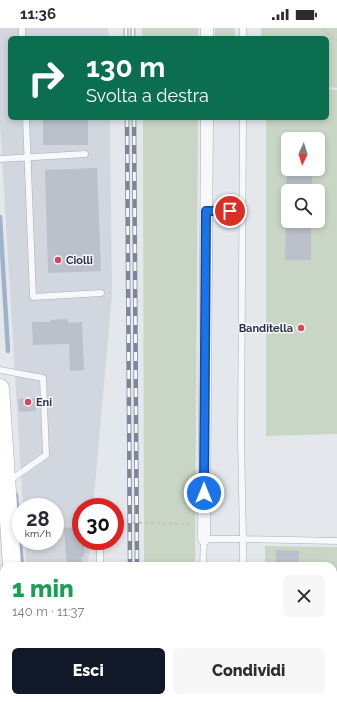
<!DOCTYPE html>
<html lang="it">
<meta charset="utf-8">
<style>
:root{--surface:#fff;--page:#f7f7f7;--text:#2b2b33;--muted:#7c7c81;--accent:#111827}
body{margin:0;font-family:Raleway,sans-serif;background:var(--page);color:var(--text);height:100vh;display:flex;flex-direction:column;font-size:15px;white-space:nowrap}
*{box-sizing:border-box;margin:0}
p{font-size:13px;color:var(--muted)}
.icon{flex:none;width:22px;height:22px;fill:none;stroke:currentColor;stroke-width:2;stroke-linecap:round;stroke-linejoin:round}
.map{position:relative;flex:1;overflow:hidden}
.side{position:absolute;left:0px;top:534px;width:337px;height:140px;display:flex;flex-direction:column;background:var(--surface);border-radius:12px 12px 0 0;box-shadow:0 2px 6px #0003}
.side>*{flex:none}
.guide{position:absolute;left:8px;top:8px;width:321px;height:84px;border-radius:6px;box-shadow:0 2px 6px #0003;background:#0b6e4f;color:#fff;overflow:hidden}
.needle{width:26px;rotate:184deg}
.tools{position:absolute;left:281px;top:104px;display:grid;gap:8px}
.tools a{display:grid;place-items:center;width:44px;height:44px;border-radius:6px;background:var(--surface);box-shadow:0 2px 6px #0003;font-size:20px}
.speed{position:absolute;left:12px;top:470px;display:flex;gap:8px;font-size:20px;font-weight:700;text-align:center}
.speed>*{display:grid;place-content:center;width:52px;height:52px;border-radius:50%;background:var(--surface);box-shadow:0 2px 6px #0003;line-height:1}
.speed small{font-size:10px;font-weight:400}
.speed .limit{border:6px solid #d22;background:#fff;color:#111}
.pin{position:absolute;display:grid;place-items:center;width:34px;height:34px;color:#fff;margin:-17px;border:2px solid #fff;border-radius:50%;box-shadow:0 1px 4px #0007}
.me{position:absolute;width:44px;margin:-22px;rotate:0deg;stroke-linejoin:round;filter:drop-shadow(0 0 3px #0008)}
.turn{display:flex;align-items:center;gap:14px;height:84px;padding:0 12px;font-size:18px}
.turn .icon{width:52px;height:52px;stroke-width:2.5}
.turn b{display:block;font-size:28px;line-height:34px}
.round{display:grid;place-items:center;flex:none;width:42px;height:42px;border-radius:6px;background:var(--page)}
.summary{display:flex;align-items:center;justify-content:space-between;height:68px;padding:0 12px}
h1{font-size:24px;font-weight:800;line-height:30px;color:#1e9e55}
.primary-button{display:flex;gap:8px;margin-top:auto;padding:8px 12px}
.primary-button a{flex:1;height:46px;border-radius:6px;background:var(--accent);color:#fff;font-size:16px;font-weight:800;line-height:46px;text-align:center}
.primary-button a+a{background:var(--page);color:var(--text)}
.status{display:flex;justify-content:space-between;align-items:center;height:28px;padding:0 20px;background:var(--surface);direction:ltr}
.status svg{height:11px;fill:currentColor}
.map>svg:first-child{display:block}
.built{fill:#d2d6de}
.green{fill:#c9d6c5;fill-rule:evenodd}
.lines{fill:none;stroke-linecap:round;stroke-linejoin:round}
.stream{stroke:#9fb4cc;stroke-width:4.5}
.building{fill:#bbc0ca}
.lane-casing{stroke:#a9aeb7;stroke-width:7}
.street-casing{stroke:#a9aeb7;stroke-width:13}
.secondary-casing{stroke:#a9aeb7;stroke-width:19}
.path{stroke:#c2c5cb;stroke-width:2.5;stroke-dasharray:3 3;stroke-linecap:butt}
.lane{stroke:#f7f8fa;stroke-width:6}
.street{stroke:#f7f8fa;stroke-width:12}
.secondary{stroke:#fff;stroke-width:18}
.rail-casing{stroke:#7d8696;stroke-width:4.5}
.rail{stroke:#f4f6f9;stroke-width:3;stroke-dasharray:9;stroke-linecap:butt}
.route-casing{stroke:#114b97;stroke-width:10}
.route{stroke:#1a73e8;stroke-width:7}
.poi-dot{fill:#d1495b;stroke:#f4f6f9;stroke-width:1.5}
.labels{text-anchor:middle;stroke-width:3;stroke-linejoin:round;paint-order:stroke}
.poi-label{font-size:11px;font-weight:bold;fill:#2b3445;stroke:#f4f6f9;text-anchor:start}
</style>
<div class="status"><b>11:36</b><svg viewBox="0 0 49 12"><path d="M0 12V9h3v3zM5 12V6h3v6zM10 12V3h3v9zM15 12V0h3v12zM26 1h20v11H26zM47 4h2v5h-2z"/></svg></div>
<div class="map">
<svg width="337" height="674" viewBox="0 0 337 674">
<rect width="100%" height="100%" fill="#e4e7ec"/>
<path class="built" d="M0,0H108L109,10H10V90H110L112,266L93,479H81V513H90L88,538H26L25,513H55V479H23L0,96Z"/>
<path class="green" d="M142,0H198V10H142Z
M215,0H234L235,4L234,10H215Z
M261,0H337V60L327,59V10H261Z
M327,61L337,62V406L266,408V90H327ZM288,111H318V141H288ZM288,163H318V193H288Z
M143,90H198L195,538H144Z
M265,518L337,519V674H265V670H333V538H265Z
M0,538L4,613V670H7V674H0Z
M145,670H193V674H145Z"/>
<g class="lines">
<path class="stream" d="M0,189L8,323
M16,467L22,538
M32,670V674"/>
</g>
<path class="building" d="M43,90H88V117H43Z
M97,140L101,243L48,245L45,142Z
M287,141H300V148H312V163H286Z
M286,193H311V232H285Z
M68,291V295L82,294L84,342L70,343L69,316L33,317L32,294H50V292Z
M35,370L36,383L19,384L18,371Z
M81,499V513H85L84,529H81L82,538H67L64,500Z
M276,522L299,523V538H276Z"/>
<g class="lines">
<g class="lane-casing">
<path id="lane" d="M22,0V10
M243,10V0
M26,90L33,269L101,265
M243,90L241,411L243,511L337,513
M0,131L85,126
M206,183H242
M0,342L43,350L46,427L9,453
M100,538V513
M203,538L204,511H243V538
M202,674V670
M242,674V670"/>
</g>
<g class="street-casing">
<path id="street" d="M207,10V0
M204,511L207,90"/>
</g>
<g class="secondary-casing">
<path id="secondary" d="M0,360L12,538
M20,670V674"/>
</g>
<path class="path" d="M323,0L332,10L337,12
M115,494L191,496"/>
<use href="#lane" class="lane"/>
<use href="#street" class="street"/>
<use href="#secondary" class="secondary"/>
<g class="rail-casing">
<path id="rail" d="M126,0V10
M133,0V10
M127,90L130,538
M134,90L137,538
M131,670V674
M139,670V674"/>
</g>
<use href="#rail" class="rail"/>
</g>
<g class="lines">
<g class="route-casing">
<path id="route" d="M204,465L206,183H230"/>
</g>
<use href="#route" class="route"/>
</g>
<g class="poi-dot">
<circle cx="58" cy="232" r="4"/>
<circle cx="301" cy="300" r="4"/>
<circle cx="28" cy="374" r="4"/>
</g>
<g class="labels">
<g class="poi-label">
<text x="66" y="236">Ciolli</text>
<text x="293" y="304" text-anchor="end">Banditella</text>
<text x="36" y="378">Eni</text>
</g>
</g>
</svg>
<div class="tools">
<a><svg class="needle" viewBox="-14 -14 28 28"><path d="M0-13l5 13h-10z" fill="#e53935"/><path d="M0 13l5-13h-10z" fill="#7c7c81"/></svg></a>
<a><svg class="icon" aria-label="search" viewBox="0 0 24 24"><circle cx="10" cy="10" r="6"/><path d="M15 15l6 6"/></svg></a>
</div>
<div class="speed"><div>28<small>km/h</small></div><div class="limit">30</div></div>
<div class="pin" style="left:230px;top:183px;background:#d93025"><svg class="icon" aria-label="arrive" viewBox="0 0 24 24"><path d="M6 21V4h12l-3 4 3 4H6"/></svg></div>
<svg class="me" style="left:204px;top:465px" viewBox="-20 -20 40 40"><circle r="17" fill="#1a73e8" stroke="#fff" stroke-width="3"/><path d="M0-11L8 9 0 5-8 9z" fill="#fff"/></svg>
<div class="guide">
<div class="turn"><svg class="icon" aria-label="right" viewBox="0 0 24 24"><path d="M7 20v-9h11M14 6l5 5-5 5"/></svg><div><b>130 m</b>Svolta a destra</div></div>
</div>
<section class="side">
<div class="summary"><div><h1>1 min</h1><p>140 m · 11:37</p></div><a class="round"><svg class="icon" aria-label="close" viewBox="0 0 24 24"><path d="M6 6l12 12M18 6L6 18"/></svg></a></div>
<div class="primary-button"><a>Esci</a><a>Condividi</a></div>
</section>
</div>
